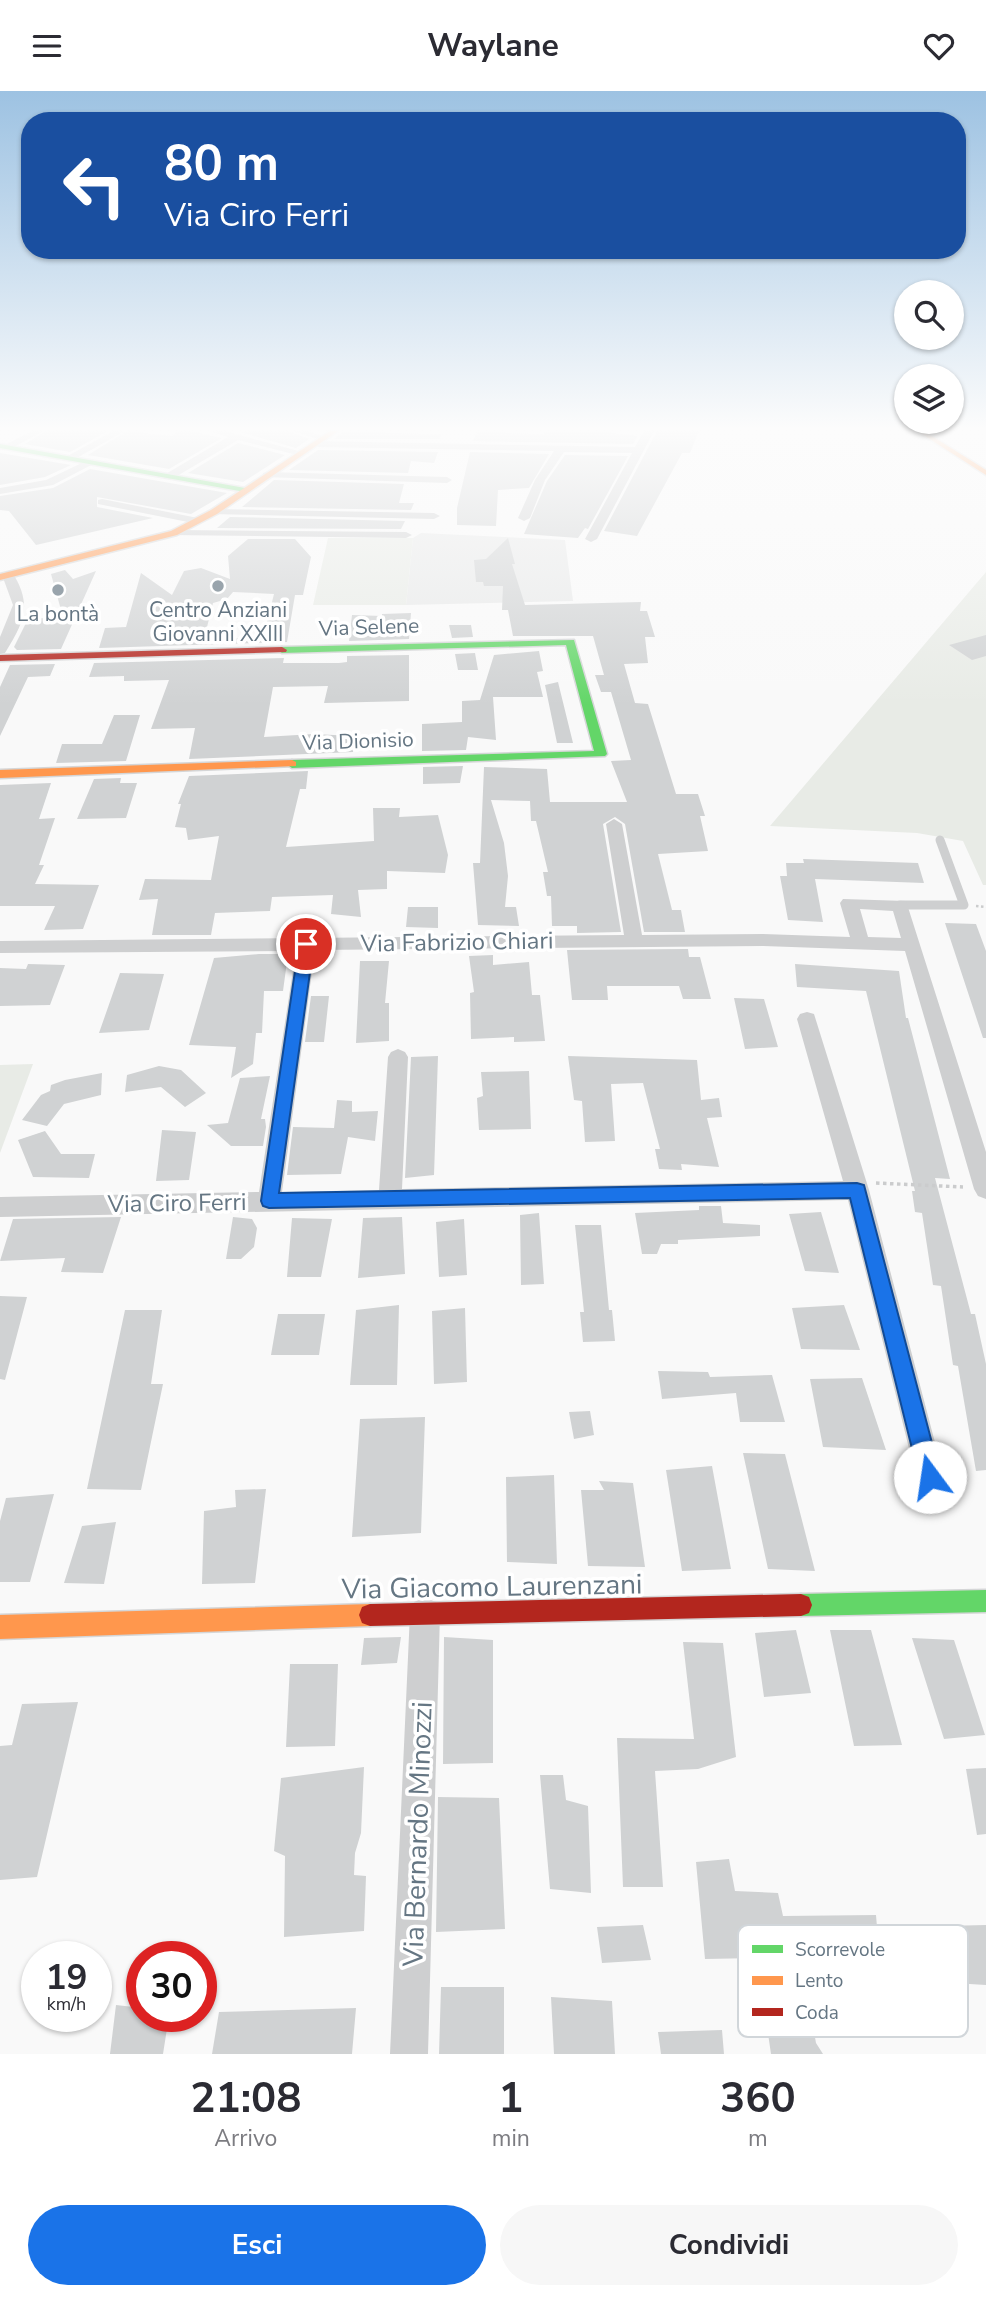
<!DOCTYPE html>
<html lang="it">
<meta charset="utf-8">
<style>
:root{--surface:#fff;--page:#f7f7f7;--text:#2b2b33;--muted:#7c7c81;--accent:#1a73e8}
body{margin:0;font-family:"Nunito Sans",sans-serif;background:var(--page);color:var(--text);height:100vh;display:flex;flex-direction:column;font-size:26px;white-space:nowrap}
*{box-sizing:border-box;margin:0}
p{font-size:23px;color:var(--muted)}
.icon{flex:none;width:38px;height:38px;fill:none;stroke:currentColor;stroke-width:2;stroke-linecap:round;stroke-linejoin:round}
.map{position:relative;height:1963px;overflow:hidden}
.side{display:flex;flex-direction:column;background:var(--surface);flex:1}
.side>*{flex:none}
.top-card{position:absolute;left:21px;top:21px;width:945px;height:147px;border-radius:28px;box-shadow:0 2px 5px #0004;background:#1a4fa0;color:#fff;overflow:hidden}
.buttons{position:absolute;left:894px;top:189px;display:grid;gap:14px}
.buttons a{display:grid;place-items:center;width:70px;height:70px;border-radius:50%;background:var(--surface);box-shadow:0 2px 5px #0004;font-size:35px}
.speed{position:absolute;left:21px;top:1850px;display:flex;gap:14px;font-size:35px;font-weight:700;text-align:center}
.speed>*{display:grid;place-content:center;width:91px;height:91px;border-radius:50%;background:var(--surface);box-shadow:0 2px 5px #0004;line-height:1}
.speed small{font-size:18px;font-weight:400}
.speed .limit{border:10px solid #d22;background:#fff;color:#111}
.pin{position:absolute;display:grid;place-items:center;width:60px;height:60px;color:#fff;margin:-30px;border:4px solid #fff;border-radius:50%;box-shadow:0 2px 7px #0007}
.me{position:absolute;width:77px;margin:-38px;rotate:346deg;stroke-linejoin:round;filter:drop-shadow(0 0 5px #0008)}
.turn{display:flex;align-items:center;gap:24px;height:147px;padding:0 28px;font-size:32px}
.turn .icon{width:91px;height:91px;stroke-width:2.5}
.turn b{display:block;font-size:49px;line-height:60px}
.eta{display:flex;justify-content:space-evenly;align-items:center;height:119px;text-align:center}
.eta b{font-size:42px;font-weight:700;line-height:49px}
.primary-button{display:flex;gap:14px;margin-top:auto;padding:14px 28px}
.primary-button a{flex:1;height:80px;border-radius:42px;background:var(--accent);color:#fff;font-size:28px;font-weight:700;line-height:80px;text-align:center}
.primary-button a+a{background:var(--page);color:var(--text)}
header{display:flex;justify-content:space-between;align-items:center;height:91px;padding:0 28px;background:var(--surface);font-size:32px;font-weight:700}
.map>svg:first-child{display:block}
.built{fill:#e8e9e9}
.green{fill:#e8ebe6}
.building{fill:#d0d2d3;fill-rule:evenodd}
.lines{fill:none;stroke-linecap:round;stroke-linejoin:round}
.fast-casing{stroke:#d5d6d7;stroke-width:3}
.slow-casing{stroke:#d5d6d7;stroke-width:3}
.jam-casing{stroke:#d5d6d7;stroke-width:3}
.path-far1{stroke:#cbcccd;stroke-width:2.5;stroke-dasharray:2.5 2.5;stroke-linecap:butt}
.path{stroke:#cbcccd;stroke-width:3.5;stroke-dasharray:3.5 3.5;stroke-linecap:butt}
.lane{stroke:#cecfd0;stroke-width:9}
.street{fill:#cecfd0;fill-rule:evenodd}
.fast{fill:#63d668;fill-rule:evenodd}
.slow{fill:#ff974d;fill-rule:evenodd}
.jam{fill:#b3261e;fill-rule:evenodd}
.route{fill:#1a73e8;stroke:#114b97;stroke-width:2}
.poi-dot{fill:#99a4ac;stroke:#fff;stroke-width:2.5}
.labels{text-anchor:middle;stroke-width:7;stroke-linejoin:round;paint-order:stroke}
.far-poi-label{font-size:21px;fill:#657683;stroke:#fff}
.far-street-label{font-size:21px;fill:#657683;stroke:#fff}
.street-label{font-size:24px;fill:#657683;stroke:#fff}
.near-street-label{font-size:28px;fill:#657683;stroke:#fff}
.key{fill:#fff;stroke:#d1d6da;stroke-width:2}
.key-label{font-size:19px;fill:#657683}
</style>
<header><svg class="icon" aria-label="menu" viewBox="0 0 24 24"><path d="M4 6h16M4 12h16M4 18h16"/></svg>Waylane<svg class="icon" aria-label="heart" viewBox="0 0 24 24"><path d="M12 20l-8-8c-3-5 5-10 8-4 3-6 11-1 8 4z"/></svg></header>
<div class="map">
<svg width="986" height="1963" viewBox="0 0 986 1963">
<rect width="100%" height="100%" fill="#f9f9f9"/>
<path class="built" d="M421,442L565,449L573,510L406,514L413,447Z"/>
<path class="green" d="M328,447H413L406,514H313Z
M986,481V794H983L963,750L917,742L770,735Z
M33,973L0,1062V974Z"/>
<path class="building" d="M46,340H108L70,361L25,353Z
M127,340L172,345L179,340H191L222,347L169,378L88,364Z
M244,340H289L309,348L296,357L240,341Z
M657,340H699L690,362H682L637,445L604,440Z
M343,341L441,343L440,348H443H334Z
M477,341L544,343V341H605L638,345L633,353L473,350Z
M238,352L285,364L243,391L188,382Z
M318,359L438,361L434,372L411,370L408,382L289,379Z
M470,361L549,363L529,397L498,399L496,435L457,434V417Z
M0,362L71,374L45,386L0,394Z
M565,364L628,365L588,438L585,437L578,447L524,443L547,390Z
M90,378L227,402L191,423L97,406V416L153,427L36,454L9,420L0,419V405L53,397Z
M274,389L404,393L399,412H414L411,419L242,416Z
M230,426L405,430L401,438L217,437Z
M508,447L515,473H512L525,514L641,511L640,520H647L655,546H645L648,572L624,573L635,612L648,613L676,703H698L705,725H700L708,760L658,763L672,819H681L685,841H644L625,733L615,726L603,733L621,841L577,842V835H552L551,805H547L543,781H548L536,730H531L530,710L491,709L504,752L508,785L505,816H516L519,835L478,834L473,772H480L484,676L547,678L550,711H627L611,670L631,669L611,601H601L595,584H604L593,545H513L508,519H502L503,495H484L483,491H476L474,469L486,468Z
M248,448H295L311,466L303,504H295L287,551L99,557L105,537L126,536L141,482L172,504L184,480L201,477L230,488L228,465ZM233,501L274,503L263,547L204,548L213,512L227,508Z
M65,479L73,488L96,480L61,558L17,559L14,556L28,528L63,526L51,483Z
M411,522L409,548L349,550L352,524L382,525V523Z
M449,534H471L473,546L452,547Z
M986,544V565L972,569L949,554Z
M539,560L543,580L537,581L543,606H493L496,649L468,646L466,659L422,660V633L462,631V610L480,609L494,564Z
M475,562L478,579H458L455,563Z
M409,564V610L324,612L328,595L273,596L264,646L314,643L353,645V661L189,668L195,637L151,638L169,589L124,590V585L89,586L94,572L284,567L283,572H339L347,571V565Z
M55,573L50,585L28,586L0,645V596L10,574Z
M558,591L573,652H557L545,594Z
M114,624H140L126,670L56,672L62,653H102Z
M463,675L460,692L423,693V676Z
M308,680L306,698H300L286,756L374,750L373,717H400L399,726L438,724L448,764L445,782L387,780V798L358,799L361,826L331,823L333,804L272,806L270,820L215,822L211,844H152L158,808L139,809L145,788L211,789L219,745L188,749L186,737L175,736L181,713H178L189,685Z
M121,687L120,692H137L126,727L77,728L94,688Z
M51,692L39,728L55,727L39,774H44L35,793L99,794L83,838L44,839L55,815H0V694Z
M803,768L918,772L924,792L815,788L823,831L788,829L780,785H787L786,772H804Z
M408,816H438V837L406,836Z
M945,832L976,833L986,860V947H983Z
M688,858L689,866H700L711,908H683L679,895H607L608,909H572L567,859Z
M259,863H288L283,900H264L262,942H256L253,973L231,987L236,956L189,954L214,867Z
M493,864V874L529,871L532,904H540L545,950L514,951V946L471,948L470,902L474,901L469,865Z
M360,870H389L385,912H389V950L356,952Z
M28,873L65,874L50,914L0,915V877L26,878Z
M795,873L899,880L906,927H908L950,1088L935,1087L971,1223H975L986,1273V1379L976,1380L958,1275L953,1274L941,1195L933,1194L922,1122L915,1121L912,1100H915L866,900L797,896Z
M120,882L164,883L149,939L99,942Z
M311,905H329L324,951H305Z
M734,907L764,908L778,956L745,958Z
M438,965L434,1084L405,1087L411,966Z
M568,965L697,969L701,1009L719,1007L722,1026L707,1027L719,1076L681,1073L682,1079L659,1078L655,1058H660L643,992L611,993L615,1050L585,1051L582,1010L574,1009Z
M159,975L181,979L206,1002L185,1016L161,996L125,1001L127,984Z
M529,980L531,1038L479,1039L477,1007L483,1005L481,981Z
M102,982L101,1004L64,1013L47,1035L22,1029L41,1004L50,1000L51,994L65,989Z
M270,985L261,1028H265L266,1036L263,1055H231L207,1034L228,1032L240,987Z
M337,1009L352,1010V1021L378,1020L375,1050L348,1046L341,1083L287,1084L293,1036L334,1037Z
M162,1039L196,1041L189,1089L156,1090Z
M45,1040L61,1063H95L89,1087L33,1086L18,1049Z
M699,1115H721L723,1132L760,1134V1145L678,1149V1153H661L657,1163H642L635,1122L699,1119Z
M821,1121L839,1182L805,1180L789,1123Z
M539,1122L544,1193L521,1194L520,1124Z
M121,1126L103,1182L61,1181L65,1167L0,1170L13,1128Z
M233,1126L252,1128L257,1137L254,1156L241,1168H226Z
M402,1126L405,1183L358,1187L363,1127Z
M292,1127L332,1128L321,1186H287Z
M464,1128L467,1184L439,1186L436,1131Z
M575,1134H601L609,1219H612L615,1250L583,1251L580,1221H584Z
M0,1205L27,1206L5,1289L0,1288Z
M399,1214L397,1294H350L356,1219Z
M844,1214L860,1259L801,1258L792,1217Z
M465,1217L467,1291L434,1293L432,1220Z
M125,1219H162L151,1293H163L141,1399L87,1398Z
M278,1223H325L319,1264H271Z
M658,1280L708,1281L710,1286L772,1284L785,1331H740L736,1302L662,1308Z
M862,1287L886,1359L823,1356L810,1288Z
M590,1320L594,1344L574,1348L569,1321Z
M425,1326L421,1442L352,1446L360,1328Z
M743,1362L785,1363L815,1480L768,1478Z
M712,1375L731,1478L682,1480L666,1379Z
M554,1384L557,1473L507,1471L506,1386Z
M599,1390L633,1392L645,1476L588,1475L581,1399H604Z
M266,1398L255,1492L202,1493L204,1420L236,1416L235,1399Z
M54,1403L30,1491H0V1430L6,1407Z
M116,1431L104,1493L64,1492L82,1435Z
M796,1539L811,1602L764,1606L755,1542Z
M830,1539H871L902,1654L854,1655Z
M401,1546L397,1572L361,1574L364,1547Z
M444,1546L493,1549V1672L443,1673Z
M912,1547L954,1549L985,1644L944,1648Z
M683,1551L723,1552L736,1666L698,1678L655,1680L663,1796H623L617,1647L694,1648Z
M290,1573H338L335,1655L286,1656Z
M78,1611L37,1786L0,1789V1655L12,1654L22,1613Z
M364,1676L361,1742L355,1762L354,1784L366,1785L364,1840L284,1846L285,1765L274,1760L281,1687Z
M986,1677V1743L977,1744L966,1678Z
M540,1684H563L566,1709L588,1715L591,1802L550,1798Z
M438,1706L499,1707L505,1838L436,1841Z
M729,1768L735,1800L778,1802L783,1825L876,1824L879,1860L800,1862L816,1952L823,1963H771L757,1867L705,1868L696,1771Z
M643,1834L651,1869L602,1872L597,1836Z
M986,1834V1894L953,1892L943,1835Z
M441,1896H504V1963H439Z
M551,1906L612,1910L615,1963H554Z
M116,1914L142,1917V1925H169L163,1963H110Z
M356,1917L352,1963H212L219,1921Z
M722,1939L724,1963H661L658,1941Z"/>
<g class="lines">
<g class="fast-casing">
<path id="fast" d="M0,353L245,397L249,399L245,401L0,357Z
M574,549L607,663L605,665L292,677L286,673L292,669L594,660L566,554L282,562L277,559L282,556Z
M986,1499V1521L801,1525L793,1522L790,1514L793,1506L801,1503Z"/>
</g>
<g class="slow-casing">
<path id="slow" d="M330,340H338L217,423L177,444L0,489V483L171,440L211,419Z
M917,340H924L986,379V384Z
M292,669L296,671V675L0,687V679Z
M370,1513L378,1516L381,1524L378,1532L370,1535L0,1548V1524Z"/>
</g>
<g class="jam-casing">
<path id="jam" d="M282,556L287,559L286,561L0,570V564Z
M801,1503L809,1506L812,1514L809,1522L801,1525L370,1535L362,1532L359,1524L362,1516L370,1513Z"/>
</g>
<path class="path-far1" d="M976,815L986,816"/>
<path class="path" d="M876,1092L963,1096"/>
<path class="lane" d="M900,814H964L940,749"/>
<path class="street" d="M32,340H44L10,358L1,356Z
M113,340H125L73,369L64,367Z
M210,340H225L306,362L301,365L238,349L172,388H164V384L228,346Z
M292,340H307L329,347L324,350Z
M644,340H654L597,448L591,451L585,448L632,362L564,361L545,389L530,427L524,430L518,427L535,389L554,360L314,356L309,353L314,350L635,356Z
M86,370L95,372L53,394L0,403V397L46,389Z
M267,381L447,386L452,389L447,392L263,386V382Z
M102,408L198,427L204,430L198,433L98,413V409Z
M214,418L434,422L440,425L434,428L210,423L208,421Z
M174,439L406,441L412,444L406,447L170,444V440Z
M8,480L12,481C33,514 24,531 5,562L0,563V546L13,514L2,484Z
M614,728L622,733L642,844L763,843L850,846L840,812L843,808L906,810L986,1061V1108L978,1105L974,1098L905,860L763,855L315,859L282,1101L379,1099L388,966L391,961L398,958L405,961L408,966L402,1098L843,1090L797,928L800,923L807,921L814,923L869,1099L944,1386L940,1396L930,1400L920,1396L916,1386L848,1109L0,1126V1106L259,1101L296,860L0,862V850L624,844L606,733ZM860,818L893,820L901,847L868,846Z
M425,1507L436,1511L440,1522L428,1963H390L410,1522L414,1511Z"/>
<use href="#fast" class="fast"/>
<use href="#slow" class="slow"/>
<use href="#jam" class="jam"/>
</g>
<linearGradient id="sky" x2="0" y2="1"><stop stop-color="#9dc2e2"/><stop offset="0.55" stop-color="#fcfcfc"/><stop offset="1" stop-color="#fcfcfc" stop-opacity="0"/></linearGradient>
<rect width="986" height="614" fill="url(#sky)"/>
<path class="route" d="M306,848L314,853L279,1102L857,1092L864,1094L941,1386L937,1393L930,1396L922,1393L919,1386L850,1107L269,1117L263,1115L261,1110L299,853Z"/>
<g class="poi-dot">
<circle cx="218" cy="495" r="7"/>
<circle cx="58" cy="499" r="7"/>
</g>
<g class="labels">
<g class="far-poi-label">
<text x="218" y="526">Centro Anziani<tspan x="218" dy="24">Giovanni XXIII</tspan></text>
<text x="58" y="530">La bontà</text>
</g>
<g class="far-street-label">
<text transform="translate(369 536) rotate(-2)" y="7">Via Selene</text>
<text transform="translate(358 650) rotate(-2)" y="7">Via Dionisio</text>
</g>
<g class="street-label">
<text transform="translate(457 851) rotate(-1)" y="8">Via Fabrizio Chiari</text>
<text transform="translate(177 1112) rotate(-1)" y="8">Via Ciro Ferri</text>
</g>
<g class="near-street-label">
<text transform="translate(492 1495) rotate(-1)" y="10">Via Giacomo Laurenzani</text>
<text transform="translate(417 1743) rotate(-88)" y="10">Via Bernardo Minozzi</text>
</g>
</g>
<rect x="738" y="1834" width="230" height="112" rx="10" class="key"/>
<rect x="752" y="1854" width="31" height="8" fill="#63d668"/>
<rect x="752" y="1885" width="31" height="9" fill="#ff974d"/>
<rect x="752" y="1917" width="31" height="8" fill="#b3261e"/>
<g class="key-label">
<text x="795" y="1865">Scorrevole</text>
<text x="795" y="1896">Lento</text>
<text x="795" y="1928">Coda</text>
</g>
</svg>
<div class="buttons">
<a><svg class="icon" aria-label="search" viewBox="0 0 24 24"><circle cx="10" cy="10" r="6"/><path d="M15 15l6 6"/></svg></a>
<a><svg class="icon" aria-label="layers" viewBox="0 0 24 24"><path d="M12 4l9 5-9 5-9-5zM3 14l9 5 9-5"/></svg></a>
</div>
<div class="speed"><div>19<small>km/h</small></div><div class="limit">30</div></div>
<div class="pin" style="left:306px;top:853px;background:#d93025"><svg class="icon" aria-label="arrive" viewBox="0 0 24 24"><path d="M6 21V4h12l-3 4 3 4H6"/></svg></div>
<svg class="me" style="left:930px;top:1386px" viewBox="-20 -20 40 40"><circle r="19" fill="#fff"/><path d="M0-13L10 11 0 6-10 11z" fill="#1a73e8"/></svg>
<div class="top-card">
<div class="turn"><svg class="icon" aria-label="left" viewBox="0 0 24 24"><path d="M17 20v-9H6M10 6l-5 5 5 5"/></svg><div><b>80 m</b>Via Ciro Ferri</div></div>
</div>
</div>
<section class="side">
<div class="eta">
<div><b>21:08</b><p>Arrivo</p></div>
<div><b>1</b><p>min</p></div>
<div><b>360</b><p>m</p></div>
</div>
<div class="primary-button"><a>Esci</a><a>Condividi</a></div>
</section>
